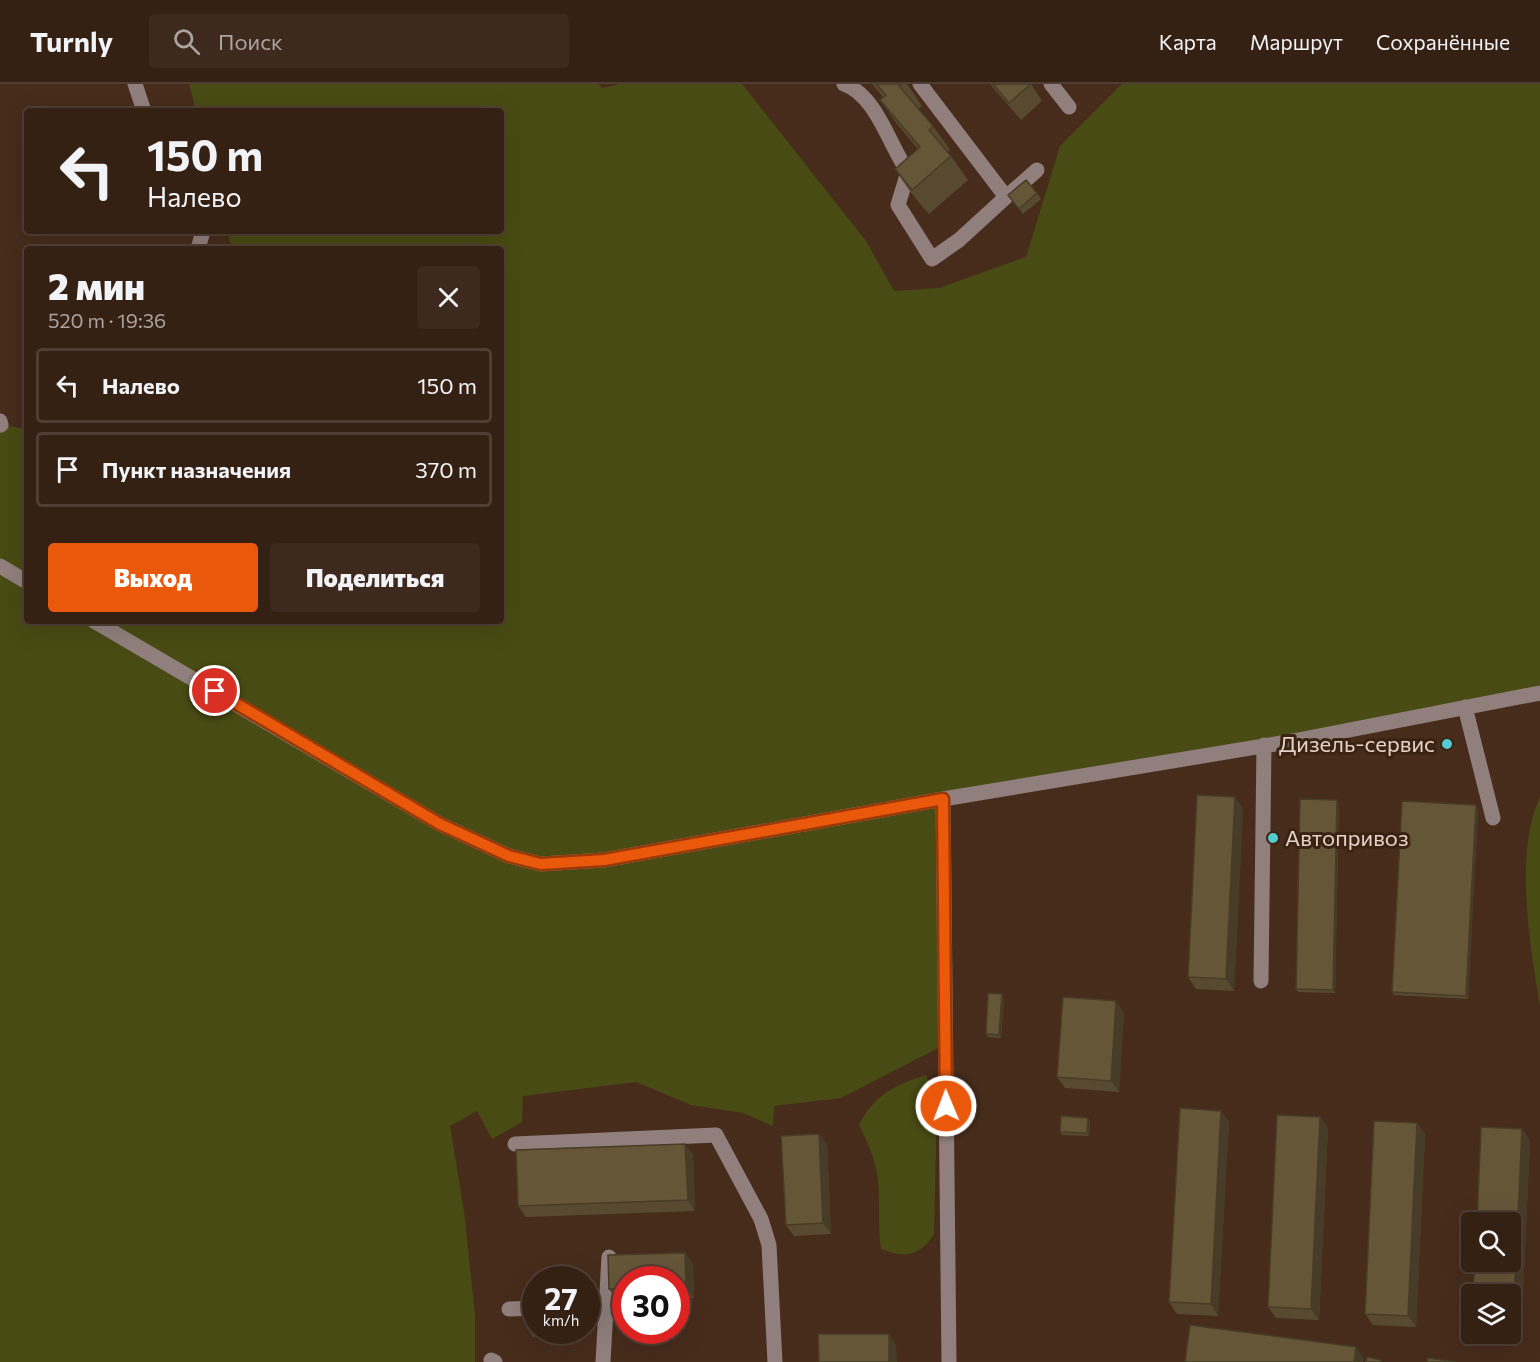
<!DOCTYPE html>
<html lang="ru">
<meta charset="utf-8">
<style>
:root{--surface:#352114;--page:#3d291d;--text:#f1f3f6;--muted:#aaa3a0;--line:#4f3e34;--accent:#ea580c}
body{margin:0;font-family:Commissioner,sans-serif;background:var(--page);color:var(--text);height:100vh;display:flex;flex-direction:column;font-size:22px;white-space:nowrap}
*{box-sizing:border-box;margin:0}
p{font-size:20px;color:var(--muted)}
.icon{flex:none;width:33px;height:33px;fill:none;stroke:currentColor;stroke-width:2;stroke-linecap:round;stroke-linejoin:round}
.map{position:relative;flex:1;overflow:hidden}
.drawer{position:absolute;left:24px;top:162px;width:480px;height:378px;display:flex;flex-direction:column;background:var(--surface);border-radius:6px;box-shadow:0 6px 24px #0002,0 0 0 2px var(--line)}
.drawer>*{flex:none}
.top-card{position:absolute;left:24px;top:24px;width:480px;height:126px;border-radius:6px;box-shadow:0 6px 24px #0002,0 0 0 2px var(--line);background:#352114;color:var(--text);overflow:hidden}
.fabs{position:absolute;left:1461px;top:1128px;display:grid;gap:12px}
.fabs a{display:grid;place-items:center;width:60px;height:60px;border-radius:6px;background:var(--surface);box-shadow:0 6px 24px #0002,0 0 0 2px var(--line);font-size:30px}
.speed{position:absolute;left:522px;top:1182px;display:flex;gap:12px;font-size:30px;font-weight:700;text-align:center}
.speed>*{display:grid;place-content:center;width:78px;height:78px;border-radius:50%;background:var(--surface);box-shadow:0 6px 24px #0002,0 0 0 2px var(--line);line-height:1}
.speed small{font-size:15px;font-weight:400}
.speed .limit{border:9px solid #d22;background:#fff;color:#111}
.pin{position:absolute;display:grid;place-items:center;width:51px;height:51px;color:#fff;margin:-26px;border:3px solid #fff;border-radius:50%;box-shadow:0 2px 6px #0007}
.me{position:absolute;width:66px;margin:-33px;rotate:359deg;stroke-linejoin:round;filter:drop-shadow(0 0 4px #0008)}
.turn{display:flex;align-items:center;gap:21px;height:126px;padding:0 24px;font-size:27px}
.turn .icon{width:78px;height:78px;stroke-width:2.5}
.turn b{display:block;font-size:42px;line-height:51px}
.round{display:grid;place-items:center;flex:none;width:63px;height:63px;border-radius:6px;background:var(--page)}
.overview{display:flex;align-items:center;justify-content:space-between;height:102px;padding:0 24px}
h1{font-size:36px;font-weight:800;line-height:45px}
.button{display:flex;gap:12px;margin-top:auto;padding:12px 24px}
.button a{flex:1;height:69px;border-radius:6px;background:var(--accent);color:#fff;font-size:24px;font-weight:800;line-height:69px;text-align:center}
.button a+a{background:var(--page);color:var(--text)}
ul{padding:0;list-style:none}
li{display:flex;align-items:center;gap:18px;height:75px;margin:0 12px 9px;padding:0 12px;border:3px solid var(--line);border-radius:6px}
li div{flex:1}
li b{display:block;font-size:22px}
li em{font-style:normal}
header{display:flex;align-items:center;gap:36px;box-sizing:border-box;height:84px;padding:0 30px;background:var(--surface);border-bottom:2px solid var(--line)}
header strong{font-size:28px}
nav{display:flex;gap:33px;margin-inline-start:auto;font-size:21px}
.search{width:420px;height:54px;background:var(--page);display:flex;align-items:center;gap:15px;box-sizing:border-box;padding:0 21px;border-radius:6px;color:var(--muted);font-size:22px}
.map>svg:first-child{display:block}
.green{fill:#494b14}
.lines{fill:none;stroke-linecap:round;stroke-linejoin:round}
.minor{stroke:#907f7d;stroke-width:15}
.wall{fill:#584a30}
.shaded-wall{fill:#473c27}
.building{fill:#665638;stroke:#473c27;stroke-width:1.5}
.route-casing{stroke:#983908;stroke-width:15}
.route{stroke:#ea580c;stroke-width:10}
.poi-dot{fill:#51ccd1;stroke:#3c2211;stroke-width:2}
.labels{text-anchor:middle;stroke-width:6;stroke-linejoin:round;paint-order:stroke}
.poi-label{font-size:22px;fill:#e4d2c8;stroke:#3c2211;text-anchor:end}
</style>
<header>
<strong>Turnly</strong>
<div class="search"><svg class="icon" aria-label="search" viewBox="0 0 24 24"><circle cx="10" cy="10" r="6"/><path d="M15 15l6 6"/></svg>Поиск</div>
<nav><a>Карта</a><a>Маршрут</a><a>Сохранённые</a></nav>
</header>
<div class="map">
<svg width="1540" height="1278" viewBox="0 0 1540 1278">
<rect width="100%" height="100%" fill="#472c1b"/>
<path class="green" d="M189,0H599L602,4L620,0H742L866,157L894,207L939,204L1026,173L1060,62L1122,0H1540V609L943,715L946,960L841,1014L774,1022L773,1042L743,1029L691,1021L636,998L523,1012L522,1038L492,1055L477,1027L450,1042L464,1127L475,1231V1278H0V341L27,345V537H501V165H232L227,147H501V27H196Z
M1540,713V922C1530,863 1514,767 1540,713Z
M926,991L937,1020L934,1150C920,1172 904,1175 881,1165C877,1140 881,1115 877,1089C874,1072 867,1057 859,1041C873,1012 896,1000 926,991Z"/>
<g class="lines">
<path class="minor" d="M135,0L144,27
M844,0C877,12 889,61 908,88L898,121L932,175L959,156L1006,113L920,0
M1051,0L1069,23
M1012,108L1037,86
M198,165L203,147
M0,337L1,341
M0,482L27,498
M94,537L440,740L509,772L541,780L604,776L943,715L1293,657L1540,609
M1465,623L1493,734
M943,715L949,1278
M1261,897L1264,661
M515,1060L716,1051L761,1135L769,1161L775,1278
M586,1223L607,1222
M509,1225L536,1224
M491,1276L495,1278
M603,1278L609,1173"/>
</g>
<path class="wall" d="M872,0H907L922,22L918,25L933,42L950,66L948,68L968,96L929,130L911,109L895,85L918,65L897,40L880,16L883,13Z
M990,0H1031L1042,17L1021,36Z
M1037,109L1041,115L1023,130L1008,111Z
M1339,719L1335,909L1298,908L1296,905Z
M1243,724L1234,907L1196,905L1188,893Z
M1478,724L1468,915L1394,911L1392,908Z
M1004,913L1001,954L988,953L986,950Z
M1124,929L1119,1008L1065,1004L1057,993Z
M1221,1027L1229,1038L1218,1232L1177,1230L1169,1218Z
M1320,1033L1328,1044L1319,1236L1276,1234L1268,1223Z
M1088,1034L1090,1037L1089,1052L1062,1051L1060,1048Z
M1417,1039L1425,1050L1416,1243L1373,1241L1365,1230Z
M1522,1045L1530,1057L1521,1252L1480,1250H1479H1510V1210Z
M819,1050L827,1061L831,1150L794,1152L786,1141Z
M685,1060L693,1071L695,1127L526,1133L518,1122Z
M685,1169L693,1180L694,1214L676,1215V1196H626V1216L617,1217L609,1205L608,1171Z
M536,1222V1246H585V1251L533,1253L527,1244Z"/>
<path class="shaded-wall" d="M1235,713L1243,724L1234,907L1226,895Z
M1337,716L1339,719L1335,909L1333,906Z
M1476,721L1478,724L1468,915L1466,912Z
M1002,910L1004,913L1001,954L999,951Z
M1116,917L1124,929L1119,1008L1111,997Z
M1221,1027L1229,1038L1218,1232L1211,1220Z
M1320,1033L1328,1044L1319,1236L1311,1225Z
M1088,1034L1090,1037L1089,1052L1087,1049Z
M1417,1039L1425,1050L1416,1243L1408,1232Z
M1522,1045L1530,1057L1521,1252L1513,1241Z
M819,1050L827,1061L831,1150L823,1139Z
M685,1060L693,1071L695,1127L688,1116Z
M685,1169L693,1180L694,1214L686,1203Z
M889,1250L896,1261L897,1278H889Z
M1356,1263L1364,1274L1363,1278H1354Z"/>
<path class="building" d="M876,0H902L899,2L933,42L929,46L951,72L912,106L895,85L920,63L880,16L886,11Z
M993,0H1031L1009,19Z
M1026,96L1037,109L1019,125L1008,111Z
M1197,711L1235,713L1226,895L1188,893Z
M1300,715L1337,716L1333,906L1296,905Z
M1402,717L1476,721L1466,912L1392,908Z
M988,909L1002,910L999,951L986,950Z
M1063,913L1116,917L1111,997L1057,993Z
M1180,1024L1221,1027L1211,1220L1169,1218Z
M1277,1031L1320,1033L1311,1225L1268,1223Z
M1061,1032L1088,1034L1087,1049L1060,1048Z
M1374,1037L1417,1039L1408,1232L1365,1230Z
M1481,1043L1522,1045L1513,1241H1510V1210H1473L1475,1178H1510V1138H1477Z
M819,1050L823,1139L786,1141L781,1052Z
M685,1060L688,1116L518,1122L516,1066Z
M685,1169L686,1203H676V1196H626V1205H609L608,1171Z
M526,1222H536V1244H527Z
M1190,1241L1356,1263L1354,1278H1185Z
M818,1250H889V1278H819Z
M1367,1273L1381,1276V1278H1366Z
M1428,1274L1456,1278H1427Z"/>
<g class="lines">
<g class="route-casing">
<path id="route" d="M215,607L440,740L509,772L541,780L604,776L943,715L946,1022"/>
</g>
<use href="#route" class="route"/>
</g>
<g class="poi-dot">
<circle cx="1447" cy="660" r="6"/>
<circle cx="1273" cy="754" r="6"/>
</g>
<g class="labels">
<g class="poi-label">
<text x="1435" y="668">Дизель-сервис</text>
<text x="1285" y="762" text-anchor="start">Автопривоз</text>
</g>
</g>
</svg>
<div class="fabs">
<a><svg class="icon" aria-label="search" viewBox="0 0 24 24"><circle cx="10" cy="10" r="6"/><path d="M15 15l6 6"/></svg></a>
<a><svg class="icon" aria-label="layers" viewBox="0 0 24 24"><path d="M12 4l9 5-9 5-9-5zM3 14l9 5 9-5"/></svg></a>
</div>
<div class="speed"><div>27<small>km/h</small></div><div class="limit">30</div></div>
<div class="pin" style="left:215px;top:607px;background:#d93025"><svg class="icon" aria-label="arrive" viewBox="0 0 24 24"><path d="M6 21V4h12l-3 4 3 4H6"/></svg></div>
<svg class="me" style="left:946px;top:1022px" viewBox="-20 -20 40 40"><circle r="17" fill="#ea580c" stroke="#fff" stroke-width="3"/><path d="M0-11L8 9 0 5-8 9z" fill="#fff"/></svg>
<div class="top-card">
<div class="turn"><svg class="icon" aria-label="left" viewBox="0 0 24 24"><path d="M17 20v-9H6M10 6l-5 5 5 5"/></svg><div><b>150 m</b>Налево</div></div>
</div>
<section class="drawer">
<div class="overview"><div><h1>2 мин</h1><p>520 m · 19:36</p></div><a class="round"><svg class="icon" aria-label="close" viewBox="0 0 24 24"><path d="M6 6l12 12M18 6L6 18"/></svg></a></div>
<ul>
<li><svg class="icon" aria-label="left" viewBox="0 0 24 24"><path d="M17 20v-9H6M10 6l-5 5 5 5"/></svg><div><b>Налево</b></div><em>150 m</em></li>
<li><svg class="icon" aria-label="arrive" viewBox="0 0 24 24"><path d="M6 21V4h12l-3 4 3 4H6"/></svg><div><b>Пункт назначения</b></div><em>370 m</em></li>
</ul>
<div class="button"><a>Выход</a><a>Поделиться</a></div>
</section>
</div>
